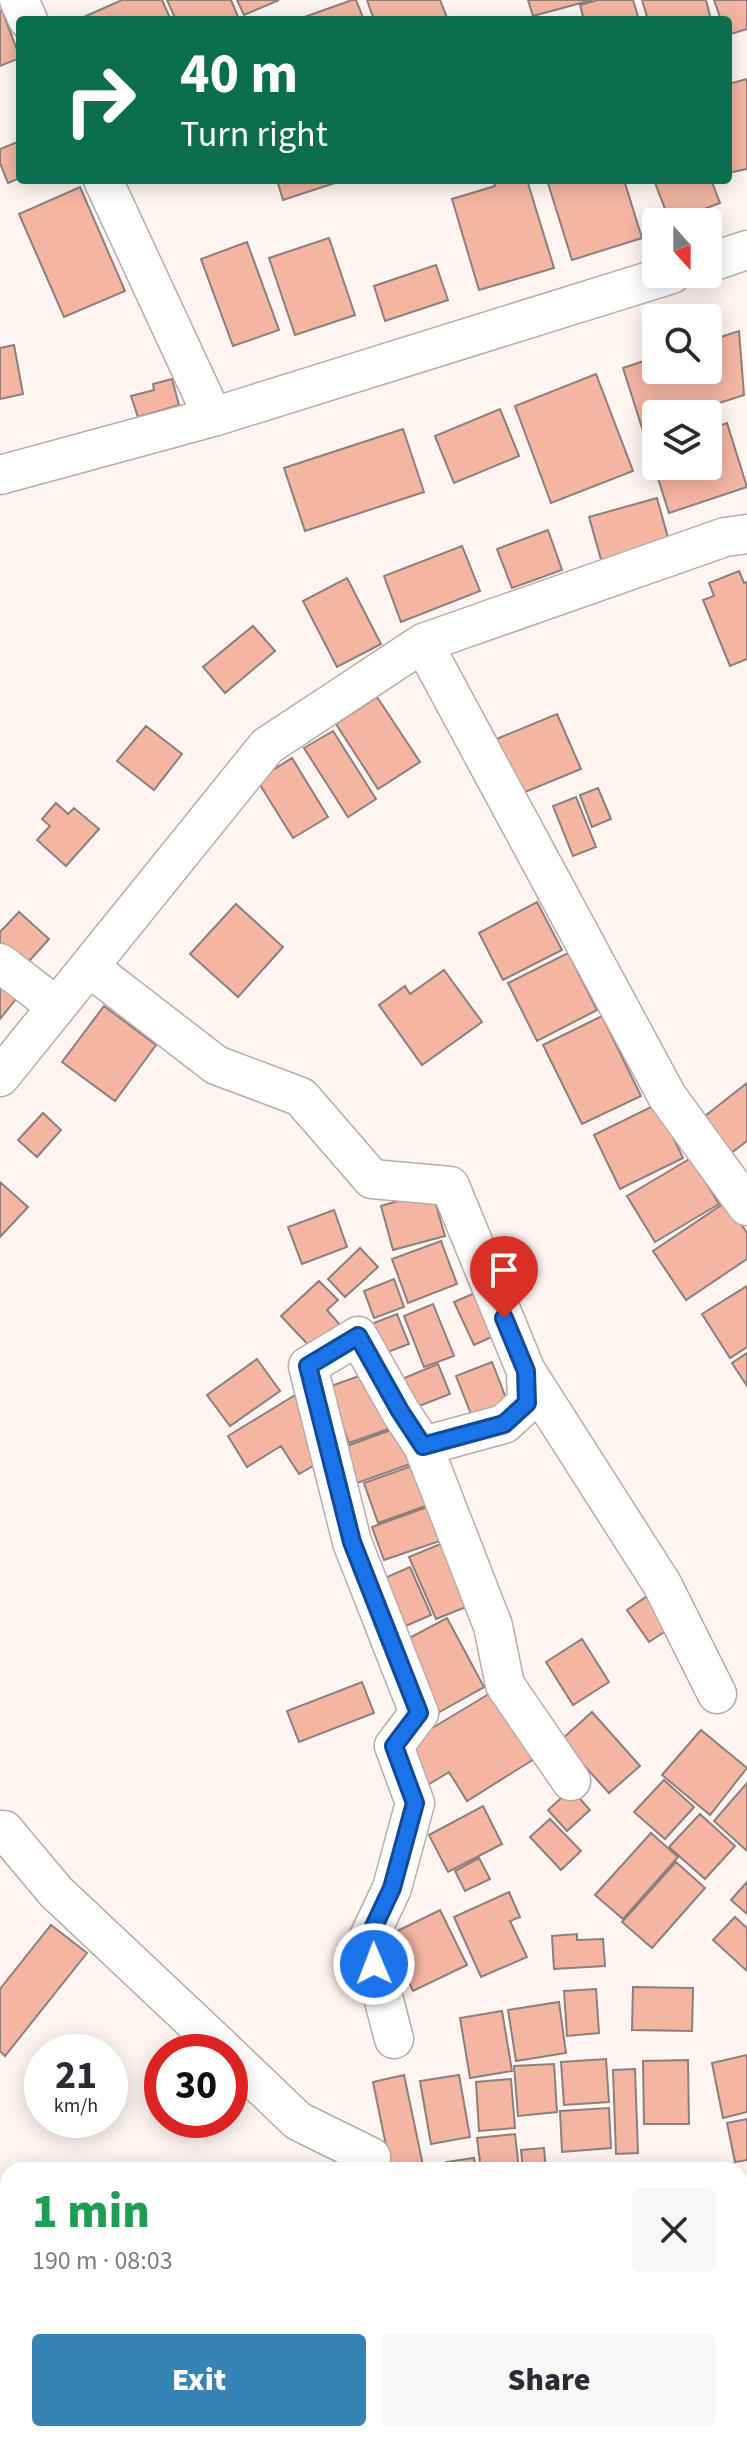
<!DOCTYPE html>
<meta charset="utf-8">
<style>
:root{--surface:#fff;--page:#f7f7f7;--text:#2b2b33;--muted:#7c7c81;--accent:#3684b6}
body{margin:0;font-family:"Source Sans 3",sans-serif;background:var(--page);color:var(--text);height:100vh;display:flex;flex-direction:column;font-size:30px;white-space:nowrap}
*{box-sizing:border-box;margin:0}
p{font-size:26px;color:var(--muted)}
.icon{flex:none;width:44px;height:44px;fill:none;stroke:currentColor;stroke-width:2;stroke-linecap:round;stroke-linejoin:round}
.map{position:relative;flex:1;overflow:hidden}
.panel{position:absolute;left:0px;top:2162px;width:748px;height:280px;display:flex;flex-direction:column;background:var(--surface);border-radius:24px 24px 0 0;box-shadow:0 4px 20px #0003}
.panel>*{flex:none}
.banner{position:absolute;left:16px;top:16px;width:716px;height:168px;border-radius:8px;box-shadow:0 4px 20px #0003;background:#0b6e4f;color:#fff;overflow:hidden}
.needle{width:52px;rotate:159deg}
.buttons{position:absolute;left:642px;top:208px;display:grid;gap:16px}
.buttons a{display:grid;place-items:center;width:80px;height:80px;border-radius:8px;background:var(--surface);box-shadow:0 4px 20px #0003;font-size:40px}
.speed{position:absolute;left:24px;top:2034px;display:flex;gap:16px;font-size:40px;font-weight:700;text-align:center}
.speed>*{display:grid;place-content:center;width:104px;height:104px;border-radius:50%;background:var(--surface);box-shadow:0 4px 20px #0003;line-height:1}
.speed small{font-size:20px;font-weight:400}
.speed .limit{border:12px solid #d22;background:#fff;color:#111}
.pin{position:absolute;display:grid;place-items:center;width:68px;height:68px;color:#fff;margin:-82px -34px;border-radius:50% 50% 50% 0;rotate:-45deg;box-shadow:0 0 8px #0007}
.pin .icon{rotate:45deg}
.me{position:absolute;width:88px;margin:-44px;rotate:359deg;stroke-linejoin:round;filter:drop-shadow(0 0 6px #0008)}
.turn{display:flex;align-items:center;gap:28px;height:168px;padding:0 32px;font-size:36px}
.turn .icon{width:104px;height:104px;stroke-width:2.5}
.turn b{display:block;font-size:56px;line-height:68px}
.round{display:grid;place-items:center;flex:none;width:84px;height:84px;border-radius:8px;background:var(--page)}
.overview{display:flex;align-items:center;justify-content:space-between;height:136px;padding:0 32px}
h1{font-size:48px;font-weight:800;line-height:60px;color:#1e9e55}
.primary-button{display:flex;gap:16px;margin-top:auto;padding:16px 32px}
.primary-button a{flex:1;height:92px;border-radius:8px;background:var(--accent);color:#fff;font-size:32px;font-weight:800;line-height:92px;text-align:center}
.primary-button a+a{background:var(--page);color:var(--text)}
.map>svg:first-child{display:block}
.building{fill:#f4b6a3;stroke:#8d7f7b;stroke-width:2}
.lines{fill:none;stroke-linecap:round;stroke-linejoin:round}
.street-casing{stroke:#baaba6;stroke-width:41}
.street{stroke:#fff;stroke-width:38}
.route-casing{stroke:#114b97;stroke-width:20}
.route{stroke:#1a73e8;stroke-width:14}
</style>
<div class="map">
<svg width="747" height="2442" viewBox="0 0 747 2442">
<rect width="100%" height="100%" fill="#fef5f2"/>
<path class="building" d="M122,0H162L171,20H77Z
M167,0H231L239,19L176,20Z
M237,0H279L244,15Z
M352,0H356L364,20H296Z
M367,0H440L448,20H374Z
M528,0H592L533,16Z
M598,0H633L639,20H584L580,5Z
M642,0H706L711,20H648Z
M714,0H747V29L728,35V20H721Z
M2,10L20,58L0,66V11Z
M747,79V169L728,173V84Z
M20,141V178L8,183L0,163V149Z
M277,180H344L283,200Z
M493,180H527L554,268L479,290L452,199L495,186Z
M547,180H624L642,238L572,260Z
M654,180H711L720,203L670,222Z
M80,187L125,291L64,317L19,214Z
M329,238L355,315L295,335L269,258Z
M247,242L279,330L233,346L201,259Z
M436,265L448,300L385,321L374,286Z
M739,331L744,395L685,414H656V423L642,428L623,368L656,357V370H708V341Z
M14,345L23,394L0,399V348Z
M596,374L633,471L551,503L515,406Z
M172,379L179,405L138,417L131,396L154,390L153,384Z
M500,409L519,456L454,483L435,436Z
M727,423L747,487L669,513L649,450L656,448V466H708V430Z
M403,429L424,492L305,531L284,468Z
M657,498L670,545L602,563L589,517Z
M548,530L562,570L512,588L497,549Z
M462,546L480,591L401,622L384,576Z
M739,571L744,583L747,582V659L730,666L703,600L714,596L709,583Z
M347,578L381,644L337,667L303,601Z
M253,626L275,651L225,693L203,667Z
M377,697L420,762L378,789L336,724Z
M557,714L581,769L518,795L494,740Z
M146,726L182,754L154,790L117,761Z
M333,731L376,799L348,817L304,748Z
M292,758L328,817L293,838L257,780Z
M598,788L611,819L592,827L580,795Z
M576,797L596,847L573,856L553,806Z
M56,803L68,814L74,808L99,829L66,866L37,840L50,826L42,819Z
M537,902L562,950L503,980L479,933Z
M236,904L283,947L238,997L190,954Z
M19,912L49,939L20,971L0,953V932Z
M568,953L597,1010L537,1041L508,983Z
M444,970L482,1022L422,1065L379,1005L405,986L410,994Z
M0,979L20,994L0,1019Z
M104,1006L156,1045L115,1101L62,1062Z
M602,1016L641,1096L582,1124L543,1045Z
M747,1083V1141L718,1163L691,1127Z
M657,1104L683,1158L620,1189L594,1135Z
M43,1113L61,1130L37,1157L18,1140Z
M691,1158L719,1204L655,1242L627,1196Z
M0,1182L28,1207L0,1237Z
M432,1191L445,1236L393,1250L381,1206Z
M726,1202L747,1233V1259L686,1300L653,1251Z
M334,1210L347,1247L302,1264L288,1227Z
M441,1241L457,1284L408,1303L392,1259Z
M360,1248L378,1267L345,1297L328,1279Z
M394,1279L404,1307L374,1318L364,1291Z
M319,1281L338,1300L327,1310L341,1326L314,1351L281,1316Z
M747,1286V1347L730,1358L702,1314Z
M477,1292L496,1335L474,1345L454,1302Z
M433,1304L454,1356L424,1367L404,1316Z
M397,1314L409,1344L377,1356L366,1326Z
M747,1353V1386L732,1363Z
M257,1359L280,1391L230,1426L207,1395Z
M492,1362L511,1411L475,1424L456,1376Z
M438,1364L450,1394L409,1410L397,1381Z
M373,1371L394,1427L349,1443L328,1387Z
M295,1395L315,1426L327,1458L299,1474L281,1446L247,1467L228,1436Z
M402,1426L416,1462L357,1483L344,1447Z
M420,1463L434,1503L378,1523L364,1483Z
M430,1506L443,1540L384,1560L372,1527Z
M445,1542L471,1605L436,1619L409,1557Z
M410,1567L431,1615L392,1632L371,1584Z
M653,1592L675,1625L649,1642L627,1610Z
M447,1618L484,1687L436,1714L398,1644Z
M582,1639L609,1682L573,1705L546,1662Z
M362,1682L374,1713L299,1742L287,1711Z
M497,1689L539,1756L467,1801L449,1772L426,1786L401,1747Z
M592,1712L640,1766L609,1793L561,1740Z
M701,1730L747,1768L710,1815L662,1775Z
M664,1780L694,1807L665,1839L634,1812Z
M747,1783V1851L714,1821Z
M571,1789L590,1810L567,1831L548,1810Z
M483,1806L502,1844L448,1872L429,1835Z
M700,1814L735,1846L705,1879L669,1847Z
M550,1819L581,1851L561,1870L530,1837Z
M651,1833L678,1857L623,1919L595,1895Z
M479,1858L490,1879L465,1891L455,1871Z
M676,1862L705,1888L652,1948L622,1922Z
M747,1882V1914L731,1900Z
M509,1892L520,1917L510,1921L527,1957L481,1977L454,1917Z
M440,1910L467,1965L413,1991L387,1936Z
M735,1917L747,1928V1971L713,1940Z
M51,1925L87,1953L5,2056L0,2051V1989Z
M577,1934V1940L603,1939L605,1966L554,1969L552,1936Z
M633,1987L693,1988L692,2031L632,2030Z
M596,1989L599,2033L567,2036L564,1991Z
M559,2002L566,2053L516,2061L508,2010Z
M502,2011L512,2071L470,2078L460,2018Z
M747,2055V2112L723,2118L712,2063Z
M606,2059L609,2102L564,2105L561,2062Z
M688,2060L689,2124H644L643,2061Z
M554,2064L557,2112L518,2116L514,2066Z
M635,2069L638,2153L616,2154L613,2070Z
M404,2075L424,2170H391L373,2082Z
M459,2075L470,2137L431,2144L420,2081Z
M511,2079L515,2128L479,2131L476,2082Z
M609,2108L611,2148L562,2152L560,2111Z
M747,2119V2160L735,2162L727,2123Z
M515,2134L519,2170H481L477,2138Z
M544,2148L546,2170H523L521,2150Z
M474,2158L476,2170H447L446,2162Z
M0,2376L8,2389V2398L0,2403Z
M605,2434H645L649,2442H610Z"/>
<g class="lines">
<g class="street-casing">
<path id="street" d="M19,0L28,20
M103,180L213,417
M708,263L747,250
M0,475L213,417L672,274
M423,643L667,1096L747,1206
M0,963L56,1006
M89,967L216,1065L301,1097L372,1179L450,1186L526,1371L662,1584L717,1694
M0,1077L267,746L423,643L725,537L747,534
M423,1446L504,1424L527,1403L526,1371
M0,1830H4L56,1892L226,2052
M394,2039L368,1939L392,1888L415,1803L394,1746L419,1713L352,1542L308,1366L358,1336L400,1411L423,1446L493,1626L505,1685L571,1781
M230,2056L298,2121L371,2157
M0,2432L8,2424
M542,2434L548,2442
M343,2442L366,2434"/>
</g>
<use href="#street" class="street"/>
</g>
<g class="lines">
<g class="route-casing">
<path id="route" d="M374,1964L368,1939L392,1888L415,1803L394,1746L419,1713L352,1542L308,1366L358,1336L400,1411L423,1446L504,1424L527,1403L526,1371L504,1318"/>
</g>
<use href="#route" class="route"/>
</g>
</svg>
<div class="buttons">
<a><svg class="needle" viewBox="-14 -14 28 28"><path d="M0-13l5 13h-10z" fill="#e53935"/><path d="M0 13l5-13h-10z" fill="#7c7c81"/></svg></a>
<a><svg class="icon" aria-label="search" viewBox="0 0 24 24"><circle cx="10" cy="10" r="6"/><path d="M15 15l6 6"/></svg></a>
<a><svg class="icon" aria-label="layers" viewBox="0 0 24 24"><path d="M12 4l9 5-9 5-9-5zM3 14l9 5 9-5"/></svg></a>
</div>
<div class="speed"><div>21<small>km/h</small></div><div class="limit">30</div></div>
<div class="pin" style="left:504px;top:1318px;background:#d93025"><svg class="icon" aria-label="arrive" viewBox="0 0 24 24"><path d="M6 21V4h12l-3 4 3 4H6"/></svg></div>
<svg class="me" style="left:374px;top:1964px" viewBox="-20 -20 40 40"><circle r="17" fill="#1a73e8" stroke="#fff" stroke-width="3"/><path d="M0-11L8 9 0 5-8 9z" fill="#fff"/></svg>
<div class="banner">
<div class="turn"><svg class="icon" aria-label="right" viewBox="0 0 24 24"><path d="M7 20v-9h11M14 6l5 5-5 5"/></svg><div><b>40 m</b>Turn right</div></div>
</div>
<section class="panel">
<div class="overview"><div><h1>1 min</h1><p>190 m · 08:03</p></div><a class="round"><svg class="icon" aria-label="close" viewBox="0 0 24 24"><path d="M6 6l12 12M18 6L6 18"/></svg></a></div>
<div class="primary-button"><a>Exit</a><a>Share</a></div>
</section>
</div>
